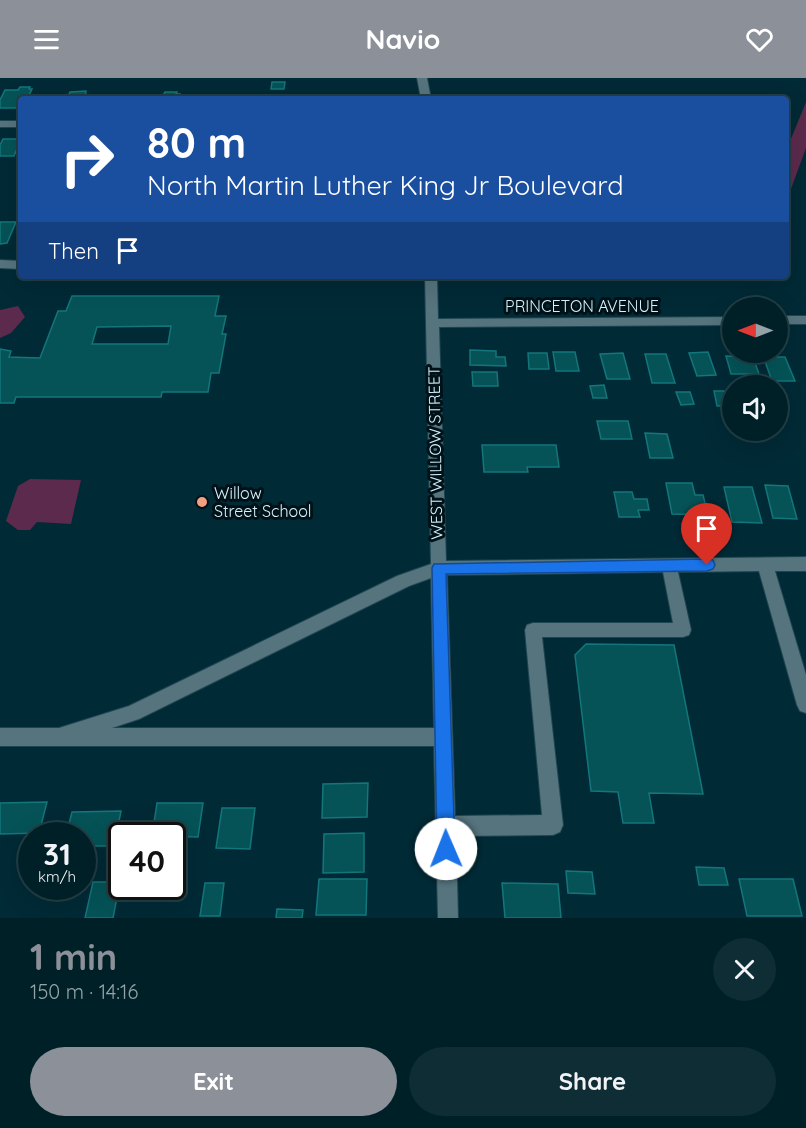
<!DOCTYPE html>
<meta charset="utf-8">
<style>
:root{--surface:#002028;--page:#0e2d34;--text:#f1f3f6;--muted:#95a3a8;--line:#223e45;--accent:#8c9099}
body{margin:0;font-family:Quicksand,sans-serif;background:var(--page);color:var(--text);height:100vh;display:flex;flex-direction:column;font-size:22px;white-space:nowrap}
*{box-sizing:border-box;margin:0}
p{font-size:20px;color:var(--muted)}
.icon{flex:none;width:33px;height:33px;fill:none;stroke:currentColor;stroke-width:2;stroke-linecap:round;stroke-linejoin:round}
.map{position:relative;height:840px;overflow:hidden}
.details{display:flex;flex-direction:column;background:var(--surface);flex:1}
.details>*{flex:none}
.hud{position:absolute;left:18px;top:18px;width:771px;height:183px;border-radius:6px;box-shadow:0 6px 24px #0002,0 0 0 2px var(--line);background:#1a4fa0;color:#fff;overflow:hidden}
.needle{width:39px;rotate:270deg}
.tools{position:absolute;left:722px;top:219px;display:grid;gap:12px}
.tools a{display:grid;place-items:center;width:66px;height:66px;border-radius:50%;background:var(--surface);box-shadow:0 6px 24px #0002,0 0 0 2px var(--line);font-size:30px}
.speed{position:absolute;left:18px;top:744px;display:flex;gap:12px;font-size:30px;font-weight:700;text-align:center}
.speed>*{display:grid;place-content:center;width:78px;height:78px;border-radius:50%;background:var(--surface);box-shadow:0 6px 24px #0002,0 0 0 2px var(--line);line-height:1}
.speed small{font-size:15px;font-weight:400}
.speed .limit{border:3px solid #111;border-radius:9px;background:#fff;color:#111}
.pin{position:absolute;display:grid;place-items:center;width:51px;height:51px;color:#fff;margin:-62px -26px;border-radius:50% 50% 50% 0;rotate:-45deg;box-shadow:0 0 6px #0007}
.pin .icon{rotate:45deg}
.me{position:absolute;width:66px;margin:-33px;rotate:359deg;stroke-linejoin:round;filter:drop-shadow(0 0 4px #0008)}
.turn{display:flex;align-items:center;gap:21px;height:126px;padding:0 30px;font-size:27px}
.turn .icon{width:78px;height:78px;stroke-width:2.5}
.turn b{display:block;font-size:42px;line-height:51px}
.then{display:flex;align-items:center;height:57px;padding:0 30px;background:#0003;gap:12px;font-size:22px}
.round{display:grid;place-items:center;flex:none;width:63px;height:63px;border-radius:32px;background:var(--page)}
.headline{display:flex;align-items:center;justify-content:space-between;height:102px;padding:0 30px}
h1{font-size:36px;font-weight:700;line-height:45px;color:var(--accent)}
.primary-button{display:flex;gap:12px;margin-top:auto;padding:12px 30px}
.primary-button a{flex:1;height:69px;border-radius:36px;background:var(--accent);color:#fff;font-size:24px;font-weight:700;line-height:69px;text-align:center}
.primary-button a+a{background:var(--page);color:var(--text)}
header{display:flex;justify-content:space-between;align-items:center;height:78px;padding:0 30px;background:var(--accent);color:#fff;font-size:27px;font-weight:700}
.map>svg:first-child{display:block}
.green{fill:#5b2a4c}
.building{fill:#055357;stroke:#13767b;stroke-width:1.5;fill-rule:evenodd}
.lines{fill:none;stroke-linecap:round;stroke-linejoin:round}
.minor-casing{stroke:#1e4652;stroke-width:2}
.minor{fill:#56747e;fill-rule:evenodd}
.route{fill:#1a73e8;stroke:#114b97;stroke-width:1.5}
.poi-dot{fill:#f3a081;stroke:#001118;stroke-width:2}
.labels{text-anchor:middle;stroke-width:6;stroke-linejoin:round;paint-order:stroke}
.street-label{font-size:16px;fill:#d7f4fe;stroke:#001118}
.poi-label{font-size:16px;fill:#d7f4fe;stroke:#001118;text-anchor:start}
</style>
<header><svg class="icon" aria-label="menu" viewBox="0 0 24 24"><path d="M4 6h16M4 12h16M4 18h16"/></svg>Navio<svg class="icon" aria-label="heart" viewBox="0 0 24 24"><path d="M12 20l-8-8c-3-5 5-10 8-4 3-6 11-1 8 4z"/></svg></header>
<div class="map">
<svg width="806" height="840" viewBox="0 0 806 840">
<rect width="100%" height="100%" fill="#002a36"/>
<path class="green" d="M806,24V70L788,119L786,73Z
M18,228L25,239L11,255L0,260V232Z
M30,401L81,402L71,446L37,444L30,452H18L6,443L18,408Z"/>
<path class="building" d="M272,4H285L284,11H271Z
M20,9H30L29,11H32L27,21H21V28L18,30H0V22L5,12H18Z
M86,13L85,21H67L70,14Z
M165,14H177L176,16H180L178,21H161Z
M3,61H21L14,78H0V67Z
M0,144H16L7,165L0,166Z
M72,218H219L215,238H226L222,256H226L219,295H211L208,314H162L161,319H16L14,325H0V271L11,273L9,279L40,280L58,233H66ZM171,248L168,266H92L97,249Z
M470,272L496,273V279H505L506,288L470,287Z
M553,274H575L579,293H556Z
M708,274L716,297L697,298L689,275Z
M528,275H547L549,291H529Z
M623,275L630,301H607L600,276Z
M762,275H776L777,279H785L795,303H772Z
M645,276H666L675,305H652Z
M726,278L753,279L759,296H731Z
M472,294H497L498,308H473Z
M604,307L607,320H593L590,308Z
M714,313H727L731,328H717Z
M676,314H690L694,326L681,327Z
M597,343H628L632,361H601Z
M645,355L667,356L673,380H650Z
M482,367H556L559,389H527L528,394H484Z
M666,405H692L695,417H703L708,437L672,436Z
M765,407L788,408L797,441L773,440Z
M724,409H752L762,445L732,444Z
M614,414H632L634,421H647L649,432H638L640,439H619Z
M586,566L674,567L703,716L649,715L654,745H623L618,714L591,713L575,577Z
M368,705L367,739L322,740L323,706Z
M47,724L39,755L0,756V725Z
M157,725H203L198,759L152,758Z
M222,730H255L250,771L216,770Z
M121,733L114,768H82V758H66L72,734Z
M364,755V794L323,795L324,756Z
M696,789L724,790L728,807H699Z
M566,793L592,794L595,816L568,815Z
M319,801H367L366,837H316Z
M739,801H793L802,838H747Z
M93,804H120L113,840H85Z
M205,805H224L220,838H200Z
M502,805L558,806L561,840H505Z
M127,808H152L151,818H125Z
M277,831L303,832L302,840H276Z"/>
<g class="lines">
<g class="minor-casing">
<path id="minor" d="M417,0H427L431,21H421Z
M0,43H21V49H0Z
M0,182L21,183V191L0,190Z
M425,198H437L438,241L732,239V247L439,249L446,483L806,479V493H775L806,597V635L800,633L797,627L759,493L678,494L691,552L689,557L683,559H542L563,747L560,754L553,757L456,758L458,840H438L434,668H0V650H59L129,628L397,498L431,486ZM663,494L673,545H533L527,547L525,552L542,737L455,738L447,497ZM431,500L434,650H112L139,641L409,508Z
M777,238H806V246H777Z"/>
</g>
<use href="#minor" class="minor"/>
</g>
<path class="route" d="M707,481L713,482L715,487L713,491L707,493L446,496L455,771L452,777L446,780L440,777L437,771L432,490L434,486Z"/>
<circle class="poi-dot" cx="202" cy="424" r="6"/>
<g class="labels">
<g class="street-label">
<text x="582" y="234">PRINCETON AVENUE</text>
<text transform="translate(435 375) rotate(-91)" y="6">WEST WILLOW STREET</text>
</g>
<g class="poi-label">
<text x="214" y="421">Willow<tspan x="214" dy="18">Street School</tspan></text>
</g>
</g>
</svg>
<div class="tools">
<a><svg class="needle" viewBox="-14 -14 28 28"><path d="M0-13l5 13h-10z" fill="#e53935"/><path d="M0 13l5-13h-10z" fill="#95a3a8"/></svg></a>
<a><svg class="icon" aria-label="sound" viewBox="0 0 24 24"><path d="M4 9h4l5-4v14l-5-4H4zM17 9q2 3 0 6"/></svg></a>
</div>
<div class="speed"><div>31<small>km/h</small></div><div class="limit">40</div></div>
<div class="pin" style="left:707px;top:487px;background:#d93025"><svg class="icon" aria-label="arrive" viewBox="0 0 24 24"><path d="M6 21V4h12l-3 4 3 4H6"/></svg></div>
<svg class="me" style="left:446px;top:771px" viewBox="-20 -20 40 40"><circle r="19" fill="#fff"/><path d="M0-13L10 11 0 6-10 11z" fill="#1a73e8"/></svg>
<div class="hud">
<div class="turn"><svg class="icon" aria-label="right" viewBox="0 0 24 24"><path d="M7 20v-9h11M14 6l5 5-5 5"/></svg><div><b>80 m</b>North Martin Luther King Jr Boulevard</div></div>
<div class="then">Then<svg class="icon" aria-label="arrive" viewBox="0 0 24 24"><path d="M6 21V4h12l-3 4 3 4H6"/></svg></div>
</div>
</div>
<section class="details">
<div class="headline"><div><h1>1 min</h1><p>150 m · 14:16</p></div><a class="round"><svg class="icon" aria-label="close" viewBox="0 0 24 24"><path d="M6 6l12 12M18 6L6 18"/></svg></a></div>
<div class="primary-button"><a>Exit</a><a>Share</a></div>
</section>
